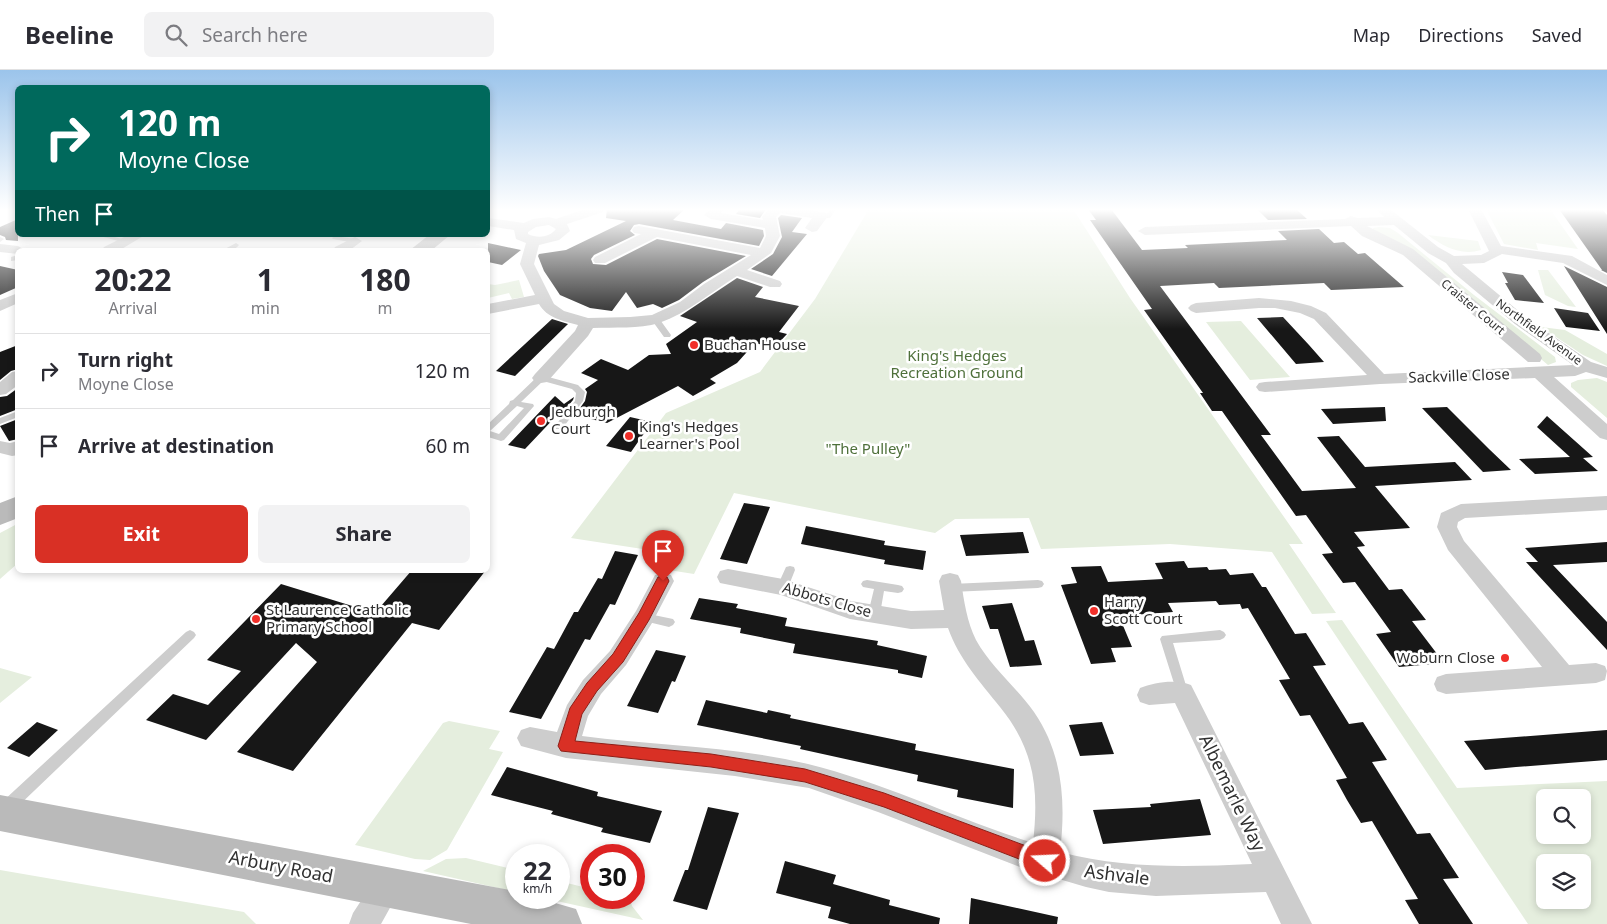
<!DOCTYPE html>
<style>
:root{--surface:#fff;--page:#f2f2f3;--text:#2b2b33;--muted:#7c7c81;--line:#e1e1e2;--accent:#d93025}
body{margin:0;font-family:"Noto Sans",sans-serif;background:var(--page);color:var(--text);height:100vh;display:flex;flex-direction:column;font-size:19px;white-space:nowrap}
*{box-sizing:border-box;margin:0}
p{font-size:16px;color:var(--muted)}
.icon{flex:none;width:28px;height:28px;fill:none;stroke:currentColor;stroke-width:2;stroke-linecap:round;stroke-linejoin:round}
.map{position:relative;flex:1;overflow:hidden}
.side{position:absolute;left:15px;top:178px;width:475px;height:325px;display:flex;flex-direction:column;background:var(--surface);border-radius:8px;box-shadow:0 2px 8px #0003}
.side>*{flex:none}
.top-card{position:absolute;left:15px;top:15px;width:475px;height:152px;border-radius:8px;box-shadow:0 2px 8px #0003;background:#00695c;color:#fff;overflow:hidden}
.tools{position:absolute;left:1536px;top:719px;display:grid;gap:10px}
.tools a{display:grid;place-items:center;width:55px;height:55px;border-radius:8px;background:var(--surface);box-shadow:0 2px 8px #0003;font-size:25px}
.speed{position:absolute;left:505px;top:774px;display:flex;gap:10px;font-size:25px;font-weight:700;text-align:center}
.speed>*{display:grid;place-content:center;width:65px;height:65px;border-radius:50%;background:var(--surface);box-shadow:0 2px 8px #0003;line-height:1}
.speed small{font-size:12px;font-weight:400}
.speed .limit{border:8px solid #d22;background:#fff;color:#111}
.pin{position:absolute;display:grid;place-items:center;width:42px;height:42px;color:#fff;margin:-51px -21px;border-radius:50% 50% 50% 0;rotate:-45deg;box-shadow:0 0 5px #0007}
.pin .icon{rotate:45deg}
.me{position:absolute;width:55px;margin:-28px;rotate:289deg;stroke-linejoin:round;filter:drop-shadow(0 0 4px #0008)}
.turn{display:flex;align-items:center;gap:18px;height:105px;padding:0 20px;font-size:22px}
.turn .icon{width:65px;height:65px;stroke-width:2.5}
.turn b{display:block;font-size:35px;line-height:42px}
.then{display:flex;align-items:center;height:48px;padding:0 20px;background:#0003;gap:10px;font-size:19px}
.eta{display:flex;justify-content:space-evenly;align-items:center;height:85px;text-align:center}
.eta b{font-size:30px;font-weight:700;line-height:35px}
.button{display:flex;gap:10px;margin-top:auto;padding:10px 20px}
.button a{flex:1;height:58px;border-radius:8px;background:var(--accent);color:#fff;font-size:20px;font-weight:700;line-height:58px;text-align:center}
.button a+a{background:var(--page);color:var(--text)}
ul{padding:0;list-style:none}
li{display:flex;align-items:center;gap:15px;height:75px;padding:0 20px;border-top:1px solid var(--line)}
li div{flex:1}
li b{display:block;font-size:19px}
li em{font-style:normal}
header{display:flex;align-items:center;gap:30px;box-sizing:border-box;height:70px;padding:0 25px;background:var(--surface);border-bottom:1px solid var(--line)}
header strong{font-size:24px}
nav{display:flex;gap:28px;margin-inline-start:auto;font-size:18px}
.search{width:350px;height:45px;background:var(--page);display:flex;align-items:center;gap:12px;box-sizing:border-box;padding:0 18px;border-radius:8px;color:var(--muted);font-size:19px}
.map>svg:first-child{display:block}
.green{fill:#e5eede;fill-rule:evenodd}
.building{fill:#171717}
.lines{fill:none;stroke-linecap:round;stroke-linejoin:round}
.lane{fill:#cdcdcd;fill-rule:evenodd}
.street{fill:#cdcdcd;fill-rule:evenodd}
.secondary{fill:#bababa;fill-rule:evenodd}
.route{fill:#d93025;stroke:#8d1f18}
.poi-dot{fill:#f12f29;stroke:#fff;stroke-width:2}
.labels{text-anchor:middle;stroke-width:5;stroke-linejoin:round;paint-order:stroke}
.far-street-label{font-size:12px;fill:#303030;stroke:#fff}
.poi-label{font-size:15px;fill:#303030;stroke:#fff;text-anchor:start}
.park-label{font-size:15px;fill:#4e703a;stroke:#fff}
.street-label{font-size:15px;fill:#303030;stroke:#fff}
.near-street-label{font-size:18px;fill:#303030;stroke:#fff}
</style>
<header>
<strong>Beeline</strong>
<div class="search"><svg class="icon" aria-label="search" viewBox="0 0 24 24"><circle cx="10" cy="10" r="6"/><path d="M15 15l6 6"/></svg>Search here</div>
<nav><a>Map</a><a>Directions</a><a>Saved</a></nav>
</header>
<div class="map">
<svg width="1607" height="854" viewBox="0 0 1607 854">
<rect width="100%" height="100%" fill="#fff"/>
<path class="green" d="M869,139H1073L1130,228L1303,474H1289L1336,543L1312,544L1272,482L1170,474L1041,479L1029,448L955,449L935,463L734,423L694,504L656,498L662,482L571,468L666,343L760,302L815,229Z
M1486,139H1550L1578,179L1536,173L1538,180L1504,174Z
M1379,157L1390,158L1398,163L1474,225L1555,287L1556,292L1548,295L1418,185L1373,162V158Z
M1428,165L1478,171L1481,180C1461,186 1444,177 1428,165Z
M1538,200H1548L1576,237L1568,236L1545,225Z
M519,210L524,227L512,229L509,223L488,228V214L495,215Z
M1241,251L1290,307L1250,310L1206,252Z
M1541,257L1565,260L1607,284V296L1583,285Z
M1597,308L1607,312V348L1571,317V313L1578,310Z
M17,454V494L0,509V463Z
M1342,550L1457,718L1607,711V854H1528L1326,551ZM1545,728H1582V765H1545ZM1545,792H1582V830H1545Z
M0,598L32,607L0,633Z
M449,651L500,661L489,679L503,682L447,780L430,790L415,789L355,775L443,653Z
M466,788L516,800V822L423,801L446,789Z
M0,800L244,842L256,854H0Z
M559,811L591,819V828L630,829L632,836L643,850L543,828H559Z"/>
<path class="building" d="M607,139H685L673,150L721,159L726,153L763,160L764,166L759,176L639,154L634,155L630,161L635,165L594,185L591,189L593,194L606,195L657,169L746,186L703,212L679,230L662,238L653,234L637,238L626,222L612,241L590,238L560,225L544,201L538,186L539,184L566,180L626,151L606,148Z
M740,139H766L760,148L736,144Z
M1088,139H1111L1142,180L1188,178L1185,175L1287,170L1278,161L1319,159L1334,173L1344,172L1358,184L1365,183L1404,217L1331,220L1324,213L1219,218L1214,213L1160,216L1271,365H1261L1302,421L1356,418L1317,367L1339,366L1365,397L1455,392L1472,410L1375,416L1410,458L1354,462L1365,476L1357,477L1389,520L1402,519L1426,550L1412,551L1444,593L1399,597L1376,564L1391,562L1355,512L1343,513L1322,484L1333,483L1306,445L1296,446L1222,341H1212L1200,323H1203L1144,240L1152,239L1090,150H1096Z
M1257,139H1296L1307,149L1268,150Z
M1559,139H1602L1607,145V203L1601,200H1602Z
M781,145L802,148L792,162L807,164L772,206L751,199L773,184L782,167L778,148Z
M18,149V171L6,170L5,167L0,165V157Z
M488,173L521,180L502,195L488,192Z
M0,196L18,200V217L0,225Z
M1564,196L1607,217V264Z
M1502,202L1523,205L1544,233L1515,230L1505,213H1508Z
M737,208L763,217L755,227L799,236L779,262L787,264L774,278L755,273L737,293L710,309L716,313L693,326L678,316L607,353L575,345L585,331L587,322L585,319L598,310L581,303L601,289L628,300L649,285L671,284L666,274L697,252L680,246Z
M1554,238L1588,243L1600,261L1566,257Z
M1283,247L1309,275L1324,292L1296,294L1257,248Z
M552,249L568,254L515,306L496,301Z
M18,275V299L11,301L0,310V282Z
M18,318V339L0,346V327L7,326Z
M555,326L564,334L574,327L573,330L563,342H560L525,379L508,375Z
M1385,337L1386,351L1333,354L1321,339Z
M1447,337L1489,379L1511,400L1483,402L1422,338Z
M1547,346L1593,387L1583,388L1598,401L1535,404L1519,389L1570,387L1537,357Z
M630,347L652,352L631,382L606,376Z
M18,349V369L9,371L0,356Z
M744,433L770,437L747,494L720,489Z
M806,456L885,471L884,475L926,481L923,500L884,494L885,490L801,474Z
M1023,462L1029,483L966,486L960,465Z
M1607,472V492L1553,495L1607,552V580L1526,492H1538L1525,478Z
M615,481L638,485L615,535L610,534L590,570L585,569L541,649L509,642L547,577L554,579L574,542H578L598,508L602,509Z
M1184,491L1188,498L1207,497L1209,500L1226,499L1230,505L1253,503L1262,517H1266L1295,564L1306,563L1326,595L1313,596L1349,654L1363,652L1387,690L1372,692L1417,764L1430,763L1459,808L1443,809L1473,854H1419L1405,830L1418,829L1372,751L1361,753L1347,730L1336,710L1347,708L1310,645L1300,646L1290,629L1279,610L1290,609L1248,538L1242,539L1240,534L1219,535L1216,531L1168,533L1173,542L1119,546L1132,577L1111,578L1116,592L1091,594L1061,515L1077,513L1071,497L1101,496L1108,512L1163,509L1155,493Z
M412,500H486L439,560L412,553L293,701L237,682L317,592L296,573L206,670L146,650L173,624L208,635L241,601L207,590L281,514L375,543Z
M699,528L738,534L736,538L787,548L785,556L878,571L877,575L927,586L922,608L898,603V600L793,583L795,574L740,563L741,558L690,549Z
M1012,533L1025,571L1034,570L1042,595L1010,597L998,559H990L982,536Z
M656,580L686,586L675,612L672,611L658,643L627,636Z
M706,630L767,643L768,640L791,645L790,648L916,674L915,680L1014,699L1013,738L957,727L958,720L917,711L918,705L800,679L801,676L697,655Z
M37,652L58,660L29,687L7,678Z
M1102,652L1114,684L1080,686L1069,655Z
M1607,660V690L1516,697L1485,700L1464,671Z
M507,697L598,722L597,726L662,741L650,773L601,762L603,758L551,744L553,741L491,725Z
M1200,729L1211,765L1103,774L1093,740L1151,737L1150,734Z
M708,737L739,743L707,840L673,831L685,800H688Z
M785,791L836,805L833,814L890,830L889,835L940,848L939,854H850L828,848L831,837L776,823Z
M971,828L1058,847L1057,854H969Z"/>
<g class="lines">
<path class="lane" d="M830,139H836L830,148H821L818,146L821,144L826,145Z
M96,165H108L129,171L126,173Z
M335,166L355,169L358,171L355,173L333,169L332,168Z
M0,167L4,169L0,172Z
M236,173L239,175C235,180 230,180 223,180Z
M18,185V190L11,191V187Z
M652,247H658L671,265L670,267H664L651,249Z
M541,305L578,315L585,322L583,331L562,359H556L554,357L575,331L576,323L572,319L543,311L521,332L533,334L534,336L504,370L501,371L488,367V354L509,334L510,331L513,330L538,306ZM517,336L524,338L499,364L490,361Z
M18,341V347L0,354V348Z
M790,496L794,497L795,500L787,520H779L777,517L786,497Z
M867,510L898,515L902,516L904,519L902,522L898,523L884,521L880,544L878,547L874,548L870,547L868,544L874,519L863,517L861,514L863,511Z
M1038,510L1042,511L1044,514L1042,517L1038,518L951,522L947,521L945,518L947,515L951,514Z
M644,543L673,549L675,552L673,555L669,557L640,550L638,547L640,544Z
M190,560L194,562L196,565L194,568L12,742L7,743L2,742L0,737L2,732L186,562Z
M1220,560L1224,562L1226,565L1224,568L1220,570L1173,573L1188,622L1186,626L1182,627L1178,626L1160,569L1162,566Z"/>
<path class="street" d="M585,139H604L603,142L567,154L570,161L559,170L539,175L534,194L554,234L564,241L588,248L630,247L652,245L680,232L704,214L751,185L657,167L605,193H595L593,190L595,187L641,164L634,163L632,160L634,157L639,156L760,178L766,166L765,158L711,149L704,145L710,139H724L721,143L763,150L762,147L769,139H805L826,143L828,146L817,161L812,162L805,158L812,148L780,143L776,147L780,166L771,183L747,200L780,211L782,214L780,217H770L737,206C711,222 688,243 659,253C639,259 614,257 593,258L588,266L547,312L541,313L535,312L532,308L535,304L575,261L578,255C563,251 547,248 539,234L488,244V234L535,225L520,194L526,173L516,169L514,160L488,156V148L524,153L533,149L549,147L556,149ZM549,155L556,159C550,167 538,169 528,164V162L536,157Z
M1376,139H1390L1438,177L1454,186L1481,185L1489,181L1468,139H1481L1501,176L1572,186L1607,205V215L1563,193L1502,184L1484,193L1462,194L1527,248L1591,292L1607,297V308L1586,302L1575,306L1554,307L1607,354V370L1600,368L1535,308L1380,314L1265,322L1259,321L1256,317L1259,313L1265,312L1367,305L1314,249L1300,243L1275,238H1259L1196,243L1191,241L1188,238L1191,235L1196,233L1259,228L1291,231L1311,236L1326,243L1384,304L1573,295L1515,254L1454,203L1446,193L1428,183L1394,155L1367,156L1413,179L1540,284L1542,288L1540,292H1528L1403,185L1362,166L1351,156L1145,165L1138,161L1145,157L1345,149L1351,146L1357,148L1384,147Z
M128,165H145L120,180H102L104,177Z
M355,167L362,171L350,180H333L335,177Z
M0,174L18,176L25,180H18V184L0,182Z
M18,223V233L0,241V230Z
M18,301V315L6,324L0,325V312L12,302Z
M0,371L10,373L18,371V385L12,386L0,383Z
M1607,426V440L1465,448L1458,452L1457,457L1464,471L1569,595L1596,593L1605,596L1607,601L1605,610L1596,613L1446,624L1437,621L1434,614L1437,607L1446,604L1542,597L1448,480L1437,457L1441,443L1461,434Z
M728,499L783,509L851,531L911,541L944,540L939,511L942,505L950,503L958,505L961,511C964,531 967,552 976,570C991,597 1016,617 1034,642C1063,684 1066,733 1060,782C1124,799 1187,797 1252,794L1175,633L1149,635L1140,632L1137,625L1140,618C1155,612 1176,609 1191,615L1312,854H1281L1266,822L1156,826L1109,822L1086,817L1025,799L878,742L809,718L735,706L566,688L521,676L517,668L521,660L530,657L557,662L567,635L583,610L610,581L636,541L655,505L663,503L671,505L674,511L652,553L626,595L601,624L588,646L582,666C657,676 734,676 808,694C885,713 957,749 1033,773C1039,720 1035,680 1000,637C980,612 959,589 948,558L911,559L850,549L781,525L720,513L717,507L720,501Z
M386,803L396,808L401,818L381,854H349L353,843L376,808Z"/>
<path class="secondary" d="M429,165H450L432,180H410Z
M18,426V448L0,455V433Z
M0,725L510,820L516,822V828H538L576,839L582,854H471L0,761Z"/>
</g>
<linearGradient id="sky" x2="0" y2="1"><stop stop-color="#9bc4eb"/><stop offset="0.54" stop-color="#fff"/><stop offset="1" stop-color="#fff" stop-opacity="0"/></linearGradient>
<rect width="1607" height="259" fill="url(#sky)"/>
<path class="route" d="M663,506L667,507L669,511L649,550L623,592L597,621L582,644L575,671L711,684L805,699L884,723L1045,783L1051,785L1053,791L1051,797L1045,799L884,737L805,712L711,697L561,681L558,676L570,638L587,613L613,584L639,543L658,507Z"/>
<g class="poi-dot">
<circle cx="694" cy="275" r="5"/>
<circle cx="541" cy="351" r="5"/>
<circle cx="629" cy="366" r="5"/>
<circle cx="1094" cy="541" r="5"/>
<circle cx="256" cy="549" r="5"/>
<circle cx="1505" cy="588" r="5"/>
</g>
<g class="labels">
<g class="far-street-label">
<text transform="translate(1473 237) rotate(40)" y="4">Craister Court</text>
<text transform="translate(1539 262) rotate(36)" y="4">Northfield Avenue</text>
</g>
<g class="poi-label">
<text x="704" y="280">Buchan House</text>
<text x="551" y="347">Jedburgh<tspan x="551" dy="17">Court</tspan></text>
<text x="639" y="362">King's Hedges<tspan x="639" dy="17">Learner's Pool</tspan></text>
<text x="1104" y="537">Harry<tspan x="1104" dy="17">Scott Court</tspan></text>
<text x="266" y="545">St Laurence Catholic<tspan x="266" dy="17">Primary School</tspan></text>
<text x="1495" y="593" text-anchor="end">Woburn Close</text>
</g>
<g class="park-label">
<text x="957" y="291">King's Hedges<tspan x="957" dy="17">Recreation Ground</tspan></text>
<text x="868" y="384">"The Pulley"</text>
</g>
<g class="street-label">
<text transform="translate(1459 306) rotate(-2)" y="5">Sackville Close</text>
<text transform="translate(827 530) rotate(16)" y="5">Abbots Close</text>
</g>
<g class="near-street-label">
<text transform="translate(1232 723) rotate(64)" y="6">Albemarle Way</text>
<text transform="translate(281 797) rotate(11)" y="6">Arbury Road</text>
<text transform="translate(1117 805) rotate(7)" y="6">Ashvale</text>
</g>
</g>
</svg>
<div class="tools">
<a><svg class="icon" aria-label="search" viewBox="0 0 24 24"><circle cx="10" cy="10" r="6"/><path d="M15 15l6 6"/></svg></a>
<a><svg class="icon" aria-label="layers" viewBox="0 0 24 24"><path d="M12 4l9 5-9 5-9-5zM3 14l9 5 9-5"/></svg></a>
</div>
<div class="speed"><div>22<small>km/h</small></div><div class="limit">30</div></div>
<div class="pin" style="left:663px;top:511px;background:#d93025"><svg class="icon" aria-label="arrive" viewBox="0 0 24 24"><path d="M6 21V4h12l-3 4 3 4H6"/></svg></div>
<svg class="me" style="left:1045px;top:791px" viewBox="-20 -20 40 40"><circle r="17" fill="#d93025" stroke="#fff" stroke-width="3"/><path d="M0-11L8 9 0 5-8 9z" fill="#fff"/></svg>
<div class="top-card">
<div class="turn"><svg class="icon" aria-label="right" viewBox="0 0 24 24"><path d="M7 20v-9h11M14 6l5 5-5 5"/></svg><div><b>120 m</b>Moyne Close</div></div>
<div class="then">Then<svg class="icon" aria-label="arrive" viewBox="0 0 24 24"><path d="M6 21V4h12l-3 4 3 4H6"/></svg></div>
</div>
<section class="side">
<div class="eta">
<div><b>20:22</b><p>Arrival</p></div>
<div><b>1</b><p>min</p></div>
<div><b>180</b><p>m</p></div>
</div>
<ul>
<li><svg class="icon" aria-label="right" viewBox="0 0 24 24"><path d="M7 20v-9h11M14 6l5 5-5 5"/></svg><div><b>Turn right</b><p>Moyne Close</p></div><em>120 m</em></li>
<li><svg class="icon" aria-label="arrive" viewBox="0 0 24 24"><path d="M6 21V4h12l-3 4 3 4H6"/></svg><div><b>Arrive at destination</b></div><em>60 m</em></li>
</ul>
<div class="button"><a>Exit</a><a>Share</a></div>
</section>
</div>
